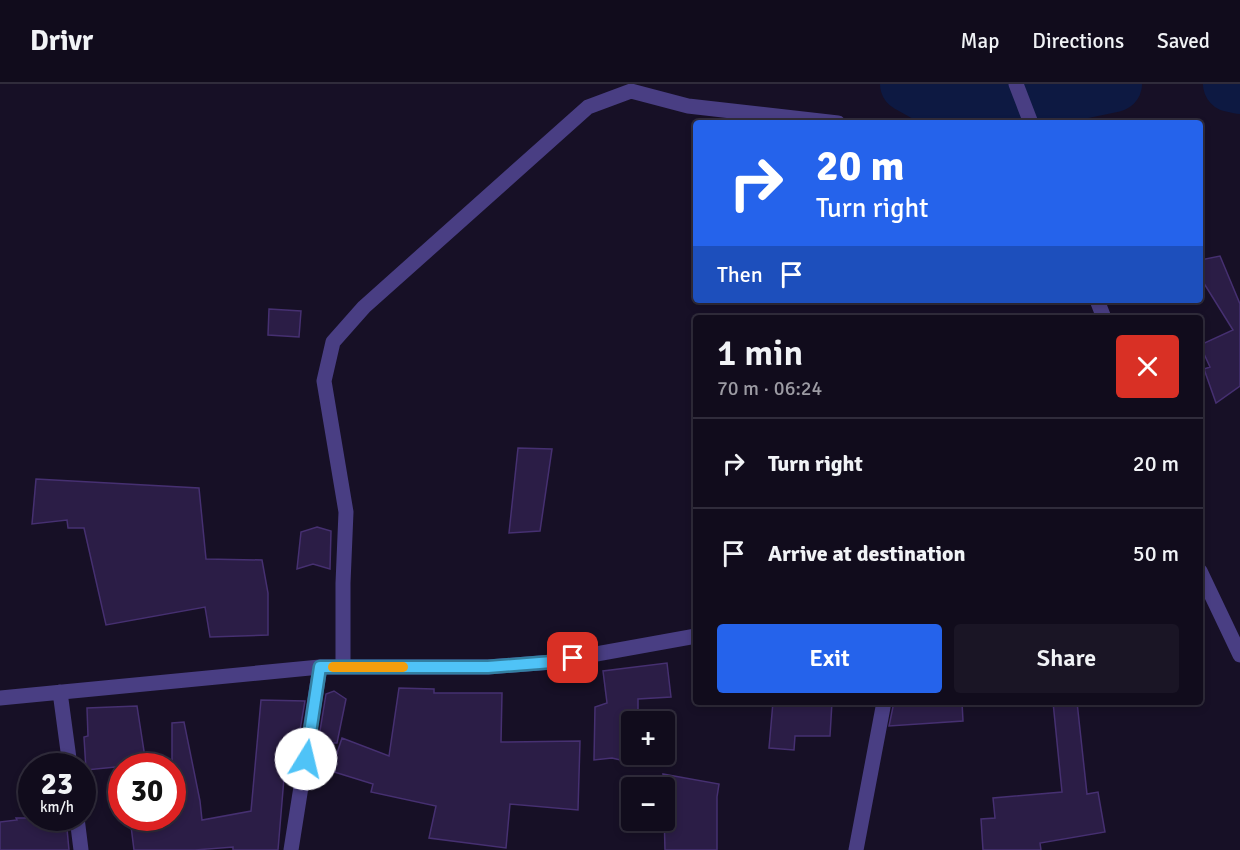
<!DOCTYPE html>
<meta charset="utf-8">
<style>
:root{--surface:#110c1c;--page:#1a1525;--text:#f1f3f6;--muted:#9c9ba3;--line:#302c3b;--accent:#2563eb}
body{margin:0;font-family:Signika,sans-serif;background:var(--page);color:var(--text);height:100vh;display:flex;flex-direction:column;font-size:22px;white-space:nowrap}
*{box-sizing:border-box;margin:0}
p{font-size:20px;color:var(--muted)}
.icon{flex:none;width:33px;height:33px;fill:none;stroke:currentColor;stroke-width:2;stroke-linecap:round;stroke-linejoin:round}
.map{position:relative;flex:1;overflow:hidden}
.side{position:absolute;left:693px;top:231px;width:510px;height:390px;display:flex;flex-direction:column;background:var(--surface);border-radius:6px;box-shadow:0 3px 9px #0003,0 0 0 2px var(--line)}
.side>*{flex:none}
.top-card{position:absolute;left:693px;top:36px;width:510px;height:183px;border-radius:6px;box-shadow:0 3px 9px #0003,0 0 0 2px var(--line);background:#2563eb;color:#fff;overflow:hidden}
.tools{position:absolute;left:621px;top:627px;display:grid;gap:12px}
.tools a{display:grid;place-items:center;width:54px;height:54px;border-radius:6px;background:var(--surface);box-shadow:0 3px 9px #0003,0 0 0 2px var(--line);font-size:30px}
.speed{position:absolute;left:18px;top:669px;display:flex;gap:12px;font-size:30px;font-weight:700;text-align:center}
.speed>*{display:grid;place-content:center;width:78px;height:78px;border-radius:50%;background:var(--surface);box-shadow:0 3px 9px #0003,0 0 0 2px var(--line);line-height:1}
.speed small{font-size:15px;font-weight:400}
.speed .limit{border:9px solid #d22;background:#fff;color:#111}
.pin{position:absolute;display:grid;place-items:center;width:51px;height:51px;color:#fff;margin:-26px;border-radius:12px;box-shadow:0 3px 9px #0006}
.me{position:absolute;width:66px;margin:-33px;rotate:9deg;stroke-linejoin:round;filter:drop-shadow(0 0 4px #0008)}
.turn{display:flex;align-items:center;gap:21px;height:126px;padding:0 24px;font-size:27px}
.turn .icon{width:78px;height:78px;stroke-width:2.5}
.turn b{display:block;font-size:42px;line-height:51px}
.then{display:flex;align-items:center;height:57px;padding:0 24px;background:#0003;gap:12px;font-size:22px}
.round{display:grid;place-items:center;flex:none;width:63px;height:63px;border-radius:6px;background:var(--page)}
.head{display:flex;align-items:center;justify-content:space-between;height:102px;padding:0 24px}
h1{font-size:36px;font-weight:600;line-height:45px}
.action{display:flex;gap:12px;margin-top:auto;padding:12px 24px}
.action a{flex:1;height:69px;border-radius:6px;background:var(--accent);color:#fff;font-size:24px;font-weight:600;line-height:69px;text-align:center}
.action a+a{background:var(--page);color:var(--text)}
ul{padding:0;list-style:none}
li{display:flex;align-items:center;gap:18px;height:90px;padding:0 24px;border-top:2px solid var(--line)}
li div{flex:1}
li b{display:block;font-size:22px}
li em{font-style:normal}
header{display:flex;align-items:center;gap:36px;box-sizing:border-box;height:84px;padding:0 30px;background:var(--surface);border-bottom:2px solid var(--line)}
header strong{font-size:28px}
nav{display:flex;gap:33px;margin-inline-start:auto;font-size:21px}
.map>svg:first-child{display:block}
.lines{fill:none;stroke-linecap:round;stroke-linejoin:round}
.river{stroke:#0d1942;stroke-width:56}
.building{fill:#2b1d46;stroke:#463071;stroke-width:1.5}
.minor{stroke:#493e83;stroke-width:15}
.tertiary{stroke:#493e83;stroke-width:15}
.route-casing{stroke:#337fa1;stroke-width:15}
.route{stroke:#4fc3f7;stroke-width:10}
.slow{stroke:#f59e0b;stroke-width:10}
</style>
<header>
<strong>Drivr</strong>
<nav><a>Map</a><a>Directions</a><a>Saved</a></nav>
</header>
<div class="map">
<svg width="1240" height="766" viewBox="0 0 1240 766">
<rect width="100%" height="100%" fill="#171026"/>
<g class="lines">
<path class="river" d="M908,0L926,10L985,27L1114,0
M1231,0L1240,2"/>
</g>
<path class="building" d="M1220,172L1240,220V302L1216,319L1204,285L1210,283L1200,261L1233,246L1200,193V176Z
M269,225L301,227L299,253L268,251Z
M518,364L552,365L540,447L509,449Z
M36,395L199,404L206,475L262,476L268,509V551L210,553L205,523L106,541L84,444H68L67,436L32,440Z
M317,443L331,447L330,485L313,480L297,485L301,448Z
M667,579L671,613L638,615V638H632V670H637V680L612,674L594,676L595,623L607,619L603,587Z
M399,604L434,605V609H502L501,658L580,657L578,726L510,720L506,764L429,754L436,722L371,708L373,700L331,687L342,654L389,672Z
M334,607L346,615L337,659H318L326,610Z
M261,616L305,617L298,658H287L278,766H233V763L195,766H134L130,734H172V639L184,638L200,717L202,736L251,727Z
M773,618H832L830,652H795L794,666L769,664Z
M894,618H962L963,637L889,642Z
M1053,618H1077L1087,710L1098,708L1105,748L1040,759L1041,766H983L981,735L995,734L993,714L1062,708Z
M137,622L146,680L86,686L84,653L88,652L87,624Z
M663,690L719,700L717,713V766H665Z
M16,734H66L69,766H0V738L17,736Z"/>
<g class="lines">
<path class="minor" d="M343,583V499L346,428L324,297L333,258L364,223L588,23L631,7L688,22L838,39
M60,608L70,682
M0,614L320,583H488L552,578L696,552
M77,734L81,766
M291,766L320,583
M856,766L884,618"/>
<path class="tertiary" d="M1016,0L1031,39
M1097,216L1104,234
M1200,487L1240,571"/>
</g>
<g class="lines">
<g class="route-casing">
<path id="route" d="M306,675L320,583H488L552,578L573,574"/>
</g>
<use href="#route" class="route"/>
<path class="slow" d="M333,583H403"/>
</g>
</svg>
<div class="tools">
<a>+</a>
<a>−</a>
</div>
<div class="speed"><div>23<small>km/h</small></div><div class="limit">30</div></div>
<div class="pin" style="left:573px;top:574px;background:#d93025"><svg class="icon" aria-label="arrive" viewBox="0 0 24 24"><path d="M6 21V4h12l-3 4 3 4H6"/></svg></div>
<svg class="me" style="left:306px;top:675px" viewBox="-20 -20 40 40"><circle r="19" fill="#fff"/><path d="M0-13L10 11 0 6-10 11z" fill="#4fc3f7"/></svg>
<div class="top-card">
<div class="turn"><svg class="icon" aria-label="right" viewBox="0 0 24 24"><path d="M7 20v-9h11M14 6l5 5-5 5"/></svg><div><b>20 m</b>Turn right</div></div>
<div class="then">Then<svg class="icon" aria-label="arrive" viewBox="0 0 24 24"><path d="M6 21V4h12l-3 4 3 4H6"/></svg></div>
</div>
<section class="side">
<div class="head"><div><h1>1 min</h1><p>70 m · 06:24</p></div><a class="round" style="background:#d93025;color:#fff"><svg class="icon" aria-label="close" viewBox="0 0 24 24"><path d="M6 6l12 12M18 6L6 18"/></svg></a></div>
<ul>
<li><svg class="icon" aria-label="right" viewBox="0 0 24 24"><path d="M7 20v-9h11M14 6l5 5-5 5"/></svg><div><b>Turn right</b></div><em>20 m</em></li>
<li><svg class="icon" aria-label="arrive" viewBox="0 0 24 24"><path d="M6 21V4h12l-3 4 3 4H6"/></svg><div><b>Arrive at destination</b></div><em>50 m</em></li>
</ul>
<div class="action"><a>Exit</a><a>Share</a></div>
</section>
</div>
